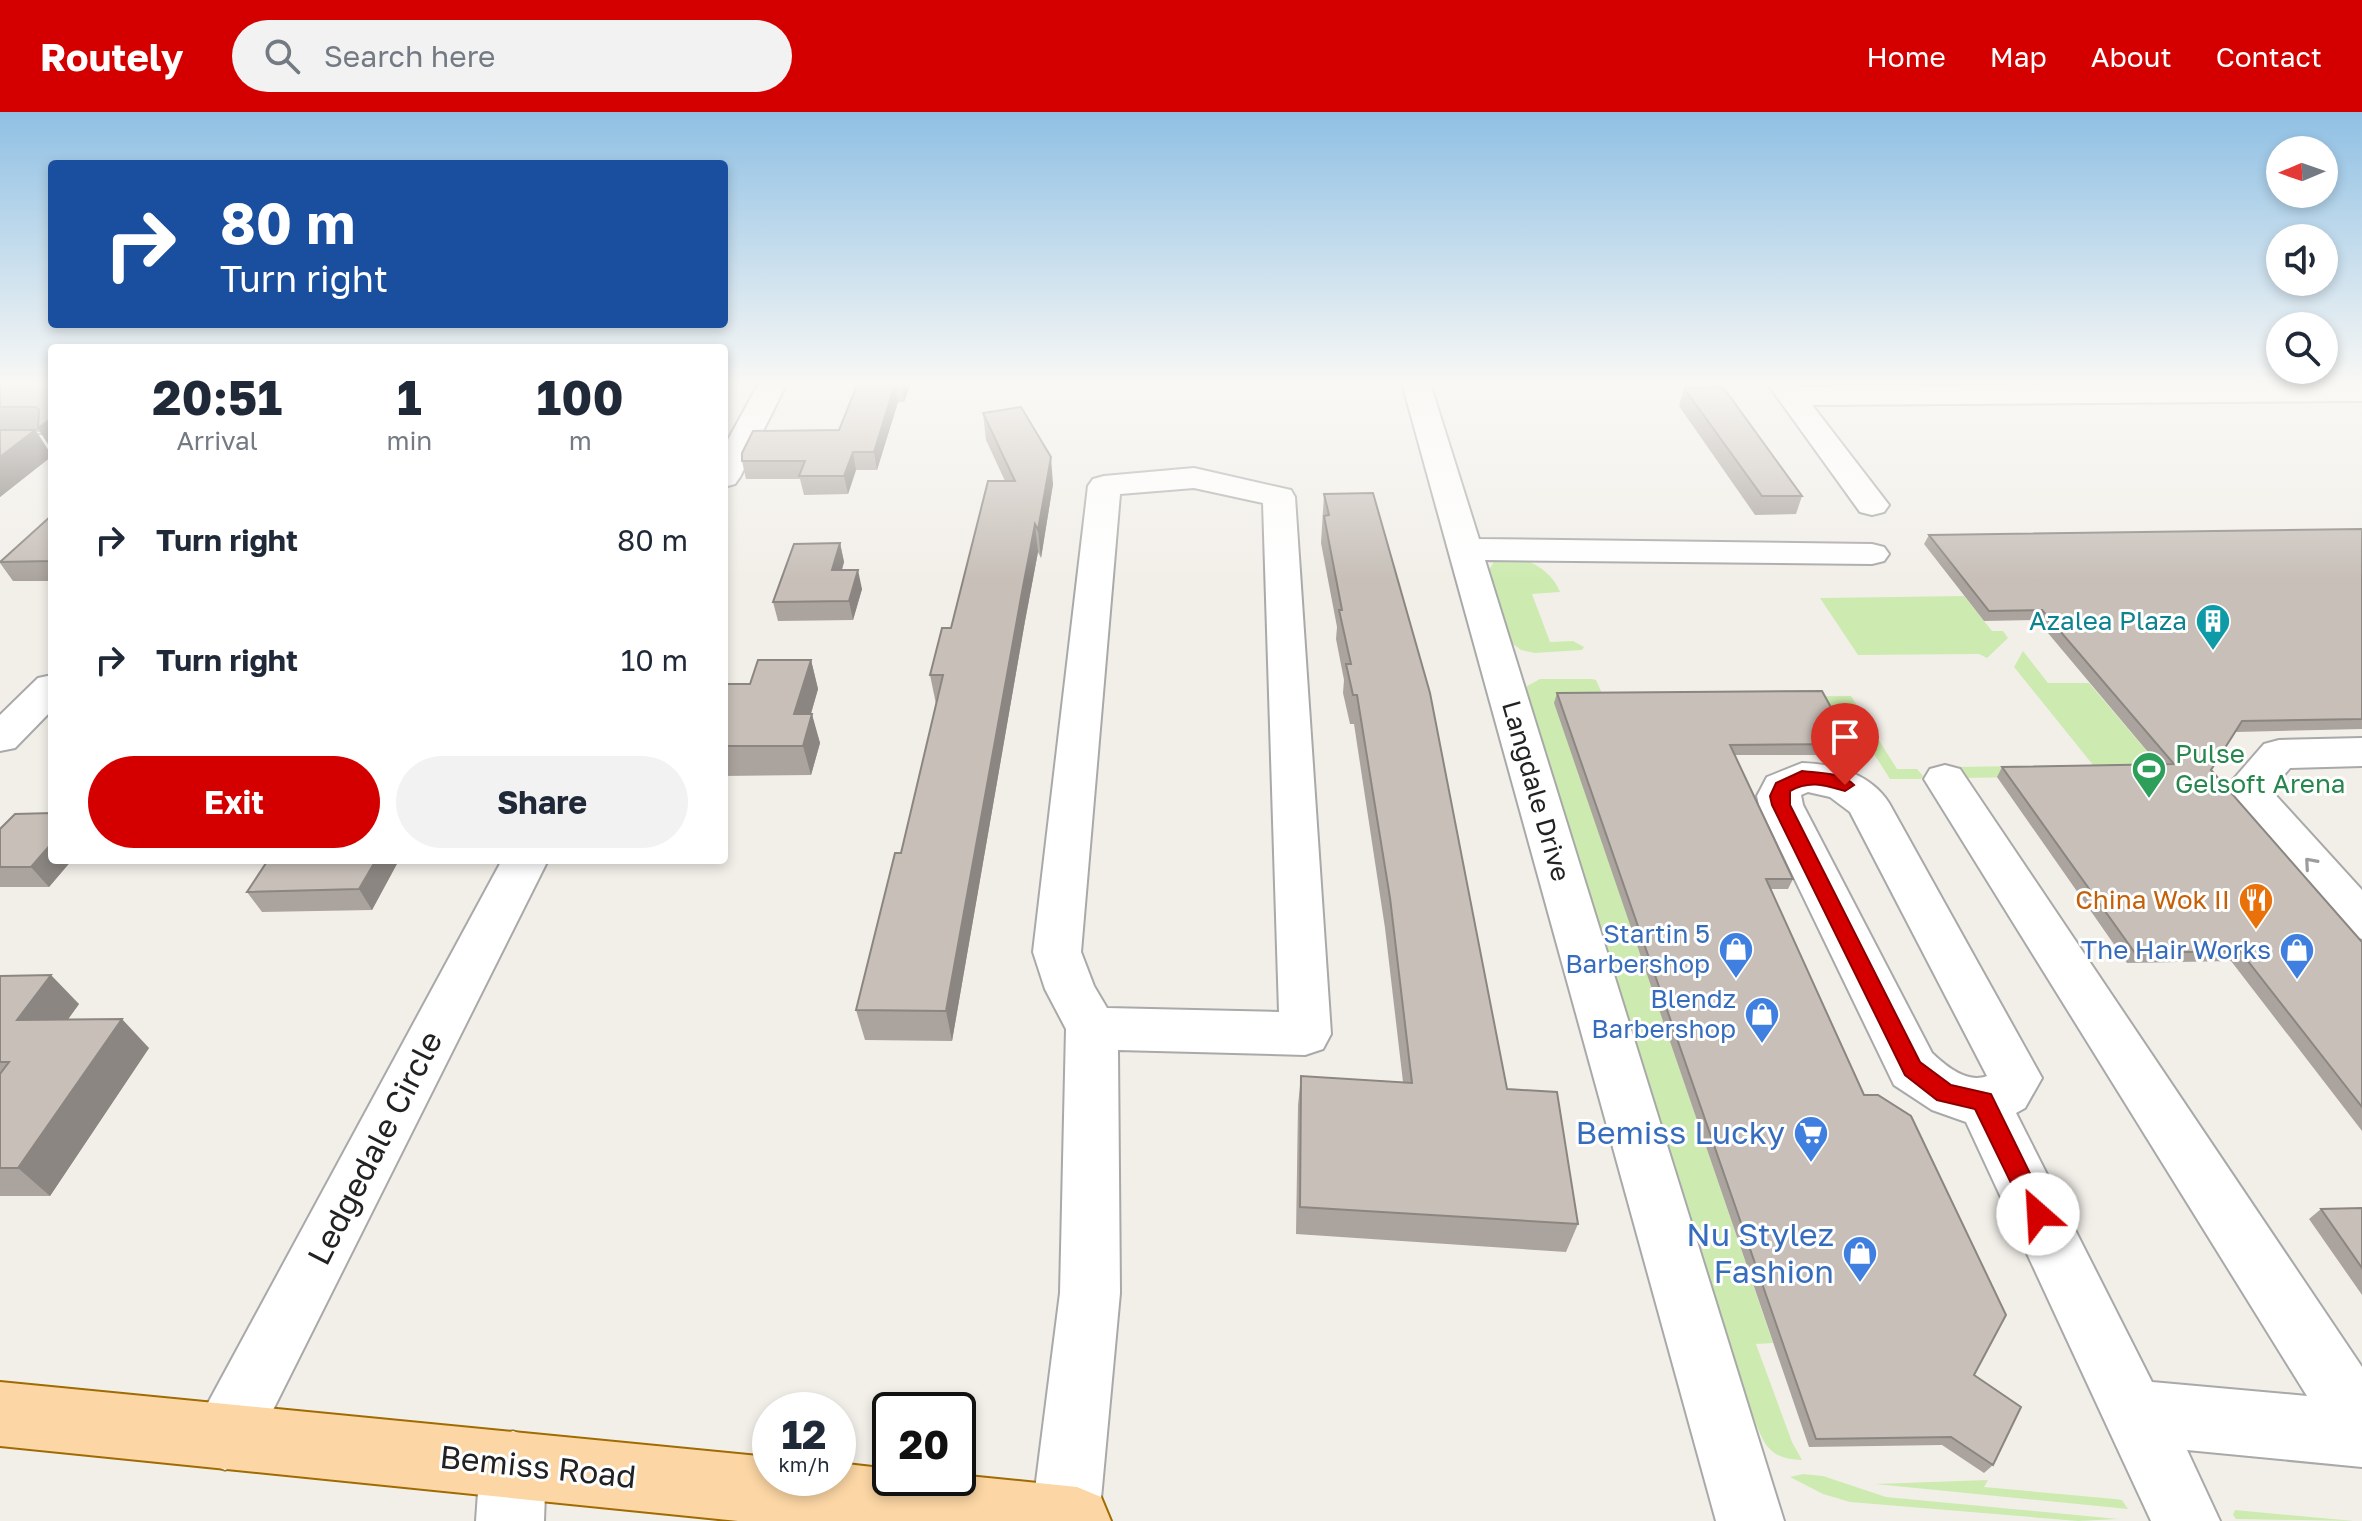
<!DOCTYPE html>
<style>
:root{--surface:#fff;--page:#f2f2f3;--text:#1f2937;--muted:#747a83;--accent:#d40000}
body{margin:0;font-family:"Golos Text",sans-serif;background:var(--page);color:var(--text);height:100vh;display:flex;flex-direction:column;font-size:30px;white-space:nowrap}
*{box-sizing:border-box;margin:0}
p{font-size:26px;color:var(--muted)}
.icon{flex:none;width:44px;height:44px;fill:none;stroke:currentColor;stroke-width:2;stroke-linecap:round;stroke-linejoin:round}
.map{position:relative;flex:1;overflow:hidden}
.sheet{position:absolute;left:48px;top:232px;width:680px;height:520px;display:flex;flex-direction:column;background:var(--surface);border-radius:8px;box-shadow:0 4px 12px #0003}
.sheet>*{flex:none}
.top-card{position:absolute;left:48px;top:48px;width:680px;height:168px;border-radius:8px;box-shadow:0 4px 12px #0003;background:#1a4fa0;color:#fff;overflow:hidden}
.needle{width:52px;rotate:268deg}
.tools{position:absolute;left:2266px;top:24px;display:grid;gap:16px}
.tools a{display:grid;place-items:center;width:72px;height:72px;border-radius:50%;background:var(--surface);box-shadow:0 4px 12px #0003;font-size:40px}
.speed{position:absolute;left:752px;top:1280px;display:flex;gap:16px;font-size:40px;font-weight:700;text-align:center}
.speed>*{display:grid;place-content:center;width:104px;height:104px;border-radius:50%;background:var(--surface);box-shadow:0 4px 12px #0003;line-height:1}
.speed small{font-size:20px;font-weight:400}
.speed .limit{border:4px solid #111;border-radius:12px;background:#fff;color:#111}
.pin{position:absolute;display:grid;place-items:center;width:68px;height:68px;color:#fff;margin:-82px -34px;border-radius:50% 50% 50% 0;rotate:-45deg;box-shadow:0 0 8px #0007}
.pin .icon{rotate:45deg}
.me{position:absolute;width:88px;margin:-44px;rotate:334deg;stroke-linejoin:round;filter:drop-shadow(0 0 6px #0008)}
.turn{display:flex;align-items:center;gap:28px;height:168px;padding:0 40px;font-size:36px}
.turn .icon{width:104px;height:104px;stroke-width:2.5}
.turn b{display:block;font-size:56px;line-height:68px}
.eta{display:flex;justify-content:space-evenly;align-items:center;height:136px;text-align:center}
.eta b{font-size:48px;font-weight:700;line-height:56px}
.button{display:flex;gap:16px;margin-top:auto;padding:16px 40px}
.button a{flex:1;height:92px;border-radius:48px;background:var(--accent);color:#fff;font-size:32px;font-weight:700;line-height:92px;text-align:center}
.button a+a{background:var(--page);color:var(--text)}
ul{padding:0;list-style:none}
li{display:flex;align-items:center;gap:24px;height:120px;padding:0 40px}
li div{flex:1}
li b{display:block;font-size:30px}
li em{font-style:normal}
header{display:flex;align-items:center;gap:48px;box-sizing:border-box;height:112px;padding:0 40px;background:var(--accent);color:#fff}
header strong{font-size:38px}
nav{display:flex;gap:44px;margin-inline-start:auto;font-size:28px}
.search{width:560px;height:72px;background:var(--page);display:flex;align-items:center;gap:20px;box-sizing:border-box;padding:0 28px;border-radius:44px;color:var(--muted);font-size:30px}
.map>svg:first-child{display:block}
.grass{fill:#cdebb0}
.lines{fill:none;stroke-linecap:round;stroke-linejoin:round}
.minor-casing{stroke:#a9a9a9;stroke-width:4}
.major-casing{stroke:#a06b00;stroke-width:4}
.minor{fill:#fff;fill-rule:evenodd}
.major{fill:#fcd6a4;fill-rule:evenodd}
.wall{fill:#aba49e}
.shaded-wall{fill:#8b8681}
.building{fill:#c7bfb8;stroke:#8b8681;stroke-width:2}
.oneway{stroke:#9c9c9c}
.route{fill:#d40000;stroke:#8a0000;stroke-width:2}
.labels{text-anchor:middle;stroke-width:6;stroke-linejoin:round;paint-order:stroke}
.culture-label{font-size:26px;fill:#0d838f;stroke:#fff;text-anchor:end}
.leisure-label{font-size:26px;fill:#27864d;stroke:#fff;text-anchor:start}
.street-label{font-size:26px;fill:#222;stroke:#fff}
.food-label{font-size:26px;fill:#c56008;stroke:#fff;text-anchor:end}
.shop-label{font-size:26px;fill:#366cbe;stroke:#fff;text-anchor:end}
.near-shop-label{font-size:32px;fill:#366cbe;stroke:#fff;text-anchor:end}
.near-street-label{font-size:32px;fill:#222;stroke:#fff}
</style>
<header>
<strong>Routely</strong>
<div class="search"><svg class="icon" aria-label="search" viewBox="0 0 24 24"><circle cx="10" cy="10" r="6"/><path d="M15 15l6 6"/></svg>Search here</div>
<nav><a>Home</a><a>Map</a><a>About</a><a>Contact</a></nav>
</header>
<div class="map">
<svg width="2362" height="1409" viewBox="0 0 2362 1409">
<rect width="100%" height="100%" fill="#f2efe9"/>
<path class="grass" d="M1498,443C1523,444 1550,455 1560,480L1532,482L1550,530L1573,529L1584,535L1582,538L1535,541L1521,538L1509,529L1487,461Z
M1964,484L1992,519H2003L2008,526L1987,546L1979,542L1858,543L1820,486Z
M2023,539L2048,571H2089L2156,650H2164L2175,662L1963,666L1956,655L2093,653L2014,555Z
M1540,567H1592L1596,568L1604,586L1851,584L1897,657H1917L1923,664L1921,667H1890L1874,642L1846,643L1817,589L1555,591L1773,1231L1756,1232L1792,1330L1802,1348C1763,1347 1763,1326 1749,1294L1525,581L1527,574Z
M1803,1362L1823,1364L1886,1385L2118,1407L2078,1409L1850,1390L1823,1382L1790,1365Z
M1988,1368L1984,1375L2115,1387L2122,1388L2128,1397L1875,1372Z
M2235,1398L2354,1409L2236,1407L2233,1403Z"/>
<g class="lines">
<g class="minor-casing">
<path id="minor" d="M759,271H787L740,365L735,372L724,375V335Z
M1402,271H1430L1479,427L1872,432L1884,435L1889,442L1884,449L1872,452L1485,448L1784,1409H1716Z
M1767,271H1796L1799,275L2362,271V289L1812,293L1889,393L1884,400L1872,403L1860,400Z
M0,323H52V341H0Z
M1194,356L1291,378L1295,385L1331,922L1323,937L1305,943L1118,938L1120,1181L1099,1408L1031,1409L1060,1181L1066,917L1045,877L1033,840L1088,374L1093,367L1104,364ZM1194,376L1263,391L1279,900L1107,896L1094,874L1081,840L1120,382Z
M52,563V598L15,636L0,639V603L38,566Z
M2362,626V654L2290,656L2271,678L2362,778V827L2345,822L2224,678L2264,632L2279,628Z
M1802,651C1835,652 1871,662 1889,691L2042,966L2025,996L2016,1001L2152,1270L2307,1284L1924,667L1930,657L1945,653L1960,657L2362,1255V1355L2187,1338L2220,1409H2151L1966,1010L1932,998L1894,973L1759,693L1757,684L1767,665ZM1808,680L1830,685L1850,700L1987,964C1967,972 1946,954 1932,941L1803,693L1801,683Z
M502,748H548L248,1348L225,1358L202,1348L192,1325L202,1302Z
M513,1319L537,1328L546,1352L544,1409H476L480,1352L489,1328Z"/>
</g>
<g class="major-casing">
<path id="major" d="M0,1270L770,1345V1366H838V1351L890,1357V1366H958V1363L1077,1375L1101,1385L1111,1409H738L0,1334Z"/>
</g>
<use href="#minor" class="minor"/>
<use href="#major" class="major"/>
</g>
<path class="wall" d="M0,271H52V338L40,320H37L52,344L0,385Z
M858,271H911L904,290H898L877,358H856L848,382L804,383L800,367H746L742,349L839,318Z
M1684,276L1802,384L1796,402L1755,403L1679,294Z
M983,301L1053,372L1041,446L1038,440L1025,509L952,929L865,928L856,898L901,741L936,592L930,563L951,516L1005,369L986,328Z
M1324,382L1507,977L1578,1112L1566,1140L1296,1122L1298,993L1301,964L1403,970L1385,816L1354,612H1350L1343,581L1344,568L1336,527L1337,515L1321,431Z
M52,403V469H13L0,451V449Z
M2362,417V617L2236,620L2211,658L2362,830V1019L2231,849L2127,851L1997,665L2002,655L2158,652L2037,508L1984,509L1924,432L1929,423Z
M840,431L844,450L842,458L862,477L853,508L778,509L773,490Z
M811,548L818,577L811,602L820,631L811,663L724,664V572H750Z
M1557,581L1851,632L1846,643H1735L1793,767L1788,777H1771L1974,1263L1993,1353L1984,1361L1942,1333L1809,1335L1554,591Z
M0,717L52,748H72L49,775H0Z
M268,748H399L372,798L262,800L247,780Z
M0,864L79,892L68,907L149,936L50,1084H0Z
M2362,1096V1183L2309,1107L2321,1097Z"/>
<path class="shaded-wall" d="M902,271H911L904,290L902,272Z
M895,272L898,290L877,358L874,340Z
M52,306V338L38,316Z
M35,318L52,344L0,385V345Z
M853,340L856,358L848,382L844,364Z
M1051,345L1053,372L1041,446L1038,418Z
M1035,412L1038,440L1025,509L952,929L946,899L1022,480Z
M840,431L844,450L836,477L832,458Z
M858,458L862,477L853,508L849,489Z
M811,548L818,577L802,632L794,602Z
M812,602L820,631L811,663L803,634Z
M52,731V748H72L49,775L31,755Z
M376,748H399L372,798L359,777Z
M51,863L79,892L47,937L17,908Z
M122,907L149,936L50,1084L18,1056Z"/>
<path class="building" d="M0,271H52V306L38,316L39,298L36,295H0Z
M858,271H902V272H895L874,340H853L844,364H799L805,349H742V341L753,319L839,318Z
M1723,275L1802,384H1762L1684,276Z
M1021,295L1051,345L1038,418L1035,412L1022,480L946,899L856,898L895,741H901L943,563H930L942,516H951L988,369H1015L983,301Z
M0,318H35L0,345Z
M1373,381L1430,581L1507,977L1557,980L1578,1112L1300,1095L1301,964L1412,971L1390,786L1357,583H1353L1346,552H1351L1339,498H1342L1324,404L1329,403L1324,382Z
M52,403V448L50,449L0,450Z
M2362,417V607L2242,609L2211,658L2362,830V995L2240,839L2135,841L2002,655L2174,652L2042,498L1989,499L1929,423Z
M840,431L832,458H858L849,489L773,490L794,432Z
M758,548H811L794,602H812L803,634H724V572H750Z
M1822,579L1851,632L1730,633L1793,767H1766L1864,983H1878L1911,1004L2006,1203L1974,1263L2021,1295L1993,1353L1951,1325L1816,1327L1557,581Z
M52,701V731L31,755H0V717L15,702Z
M268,748H376L359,777L247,780Z
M51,863L17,908L122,907L18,1056H0V962L9,950H0V864Z
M2362,1096V1156L2321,1097Z"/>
<defs><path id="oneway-chevron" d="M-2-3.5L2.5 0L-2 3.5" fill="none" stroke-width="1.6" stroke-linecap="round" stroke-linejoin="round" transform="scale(2)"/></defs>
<use class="oneway" href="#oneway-chevron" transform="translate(2310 751) rotate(-131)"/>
<linearGradient id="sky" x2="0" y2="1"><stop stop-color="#8fc0e4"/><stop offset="0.58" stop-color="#f9f8f5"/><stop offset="1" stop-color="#f9f8f5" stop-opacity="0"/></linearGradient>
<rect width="2362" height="468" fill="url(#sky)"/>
<path class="route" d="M1802,659C1819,661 1842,660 1854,673L1845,679C1824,673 1810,668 1790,679V693L1920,950L1951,973L1991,982L2050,1102L2047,1110L2038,1113L2030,1110L1975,997L1937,988L1905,963L1772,693L1770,684L1776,671Z"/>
<defs>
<g id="building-pin" transform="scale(1.8)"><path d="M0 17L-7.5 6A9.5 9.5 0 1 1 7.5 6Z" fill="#0f9aa8" stroke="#fff"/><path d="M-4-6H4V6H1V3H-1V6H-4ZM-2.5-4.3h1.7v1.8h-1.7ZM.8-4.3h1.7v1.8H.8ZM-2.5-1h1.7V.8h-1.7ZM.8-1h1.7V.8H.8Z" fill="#fff"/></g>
<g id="stadium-pin" transform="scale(1.8)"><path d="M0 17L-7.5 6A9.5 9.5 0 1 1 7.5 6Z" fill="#2e9e5b" stroke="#fff"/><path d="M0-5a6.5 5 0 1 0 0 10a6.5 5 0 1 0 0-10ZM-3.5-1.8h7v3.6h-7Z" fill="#fff"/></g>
<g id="restaurant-pin" transform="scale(1.8)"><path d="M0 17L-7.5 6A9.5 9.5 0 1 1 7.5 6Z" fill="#e8710a" stroke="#fff"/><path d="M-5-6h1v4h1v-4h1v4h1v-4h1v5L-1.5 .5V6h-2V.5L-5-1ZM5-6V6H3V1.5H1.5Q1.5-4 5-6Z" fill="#fff"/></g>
<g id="shop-pin" transform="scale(1.8)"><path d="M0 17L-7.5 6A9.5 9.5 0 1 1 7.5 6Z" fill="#3f7fe0" stroke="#fff"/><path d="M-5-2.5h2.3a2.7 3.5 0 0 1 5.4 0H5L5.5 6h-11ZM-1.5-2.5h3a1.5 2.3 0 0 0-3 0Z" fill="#fff"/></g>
<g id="supermarket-pin" transform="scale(1.8)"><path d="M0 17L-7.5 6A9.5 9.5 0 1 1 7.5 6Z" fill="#3f7fe0" stroke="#fff"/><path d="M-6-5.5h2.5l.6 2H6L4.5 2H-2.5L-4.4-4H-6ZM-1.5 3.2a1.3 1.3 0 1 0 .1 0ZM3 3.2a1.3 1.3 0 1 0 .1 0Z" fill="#fff"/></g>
</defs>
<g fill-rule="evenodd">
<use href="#building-pin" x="2213" y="509"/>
<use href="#stadium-pin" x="2149" y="657"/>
<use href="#restaurant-pin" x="2256" y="788"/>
<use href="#shop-pin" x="1736" y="837"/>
<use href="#shop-pin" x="2297" y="838"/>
<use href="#shop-pin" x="1762" y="902"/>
<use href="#supermarket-pin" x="1811" y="1021"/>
<use href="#shop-pin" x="1860" y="1141"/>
</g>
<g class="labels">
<g class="culture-label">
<text x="2187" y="518">Azalea Plaza</text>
</g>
<g class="leisure-label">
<text x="2175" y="651">Pulse<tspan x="2175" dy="30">Gelsoft Arena</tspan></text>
</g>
<g class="street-label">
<text transform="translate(1536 679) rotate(74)" y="9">Langdale Drive</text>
</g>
<g class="food-label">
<text x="2230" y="797">China Wok II</text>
</g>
<g class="shop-label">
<text x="1710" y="831">Startin 5<tspan x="1710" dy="30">Barbershop</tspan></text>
<text x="2271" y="847">The Hair Works</text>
<text x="1736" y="896">Blendz<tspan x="1736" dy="30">Barbershop</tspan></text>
</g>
<g class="near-shop-label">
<text x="1785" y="1032">Bemiss Lucky</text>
<text x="1834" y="1134">Nu Stylez<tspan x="1834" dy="37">Fashion</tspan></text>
</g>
<g class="near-street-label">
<text transform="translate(375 1036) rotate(-63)" y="11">Ledgedale Circle</text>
<text transform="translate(538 1355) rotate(6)" y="11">Bemiss Road</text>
</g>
</g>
</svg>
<div class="tools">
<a><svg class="needle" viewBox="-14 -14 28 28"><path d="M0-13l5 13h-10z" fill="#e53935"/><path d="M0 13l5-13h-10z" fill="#747a83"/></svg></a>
<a><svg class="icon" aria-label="sound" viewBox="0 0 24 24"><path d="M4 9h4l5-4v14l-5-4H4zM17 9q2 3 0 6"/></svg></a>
<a><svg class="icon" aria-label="search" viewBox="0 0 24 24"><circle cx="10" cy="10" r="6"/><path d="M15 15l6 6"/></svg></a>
</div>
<div class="speed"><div>12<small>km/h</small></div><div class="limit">20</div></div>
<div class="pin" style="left:1845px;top:673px;background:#d93025"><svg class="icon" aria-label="arrive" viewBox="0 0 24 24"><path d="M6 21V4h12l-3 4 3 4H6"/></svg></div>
<svg class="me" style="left:2038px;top:1102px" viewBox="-20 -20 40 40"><circle r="19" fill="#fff"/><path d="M0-13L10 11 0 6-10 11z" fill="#d40000"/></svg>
<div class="top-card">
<div class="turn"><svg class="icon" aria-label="right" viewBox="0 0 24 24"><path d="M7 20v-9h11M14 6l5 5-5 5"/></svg><div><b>80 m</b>Turn right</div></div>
</div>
<section class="sheet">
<div class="eta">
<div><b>20:51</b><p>Arrival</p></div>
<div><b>1</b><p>min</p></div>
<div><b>100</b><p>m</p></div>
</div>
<ul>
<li><svg class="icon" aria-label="right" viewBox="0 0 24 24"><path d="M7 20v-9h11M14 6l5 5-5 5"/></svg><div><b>Turn right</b></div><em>80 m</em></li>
<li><svg class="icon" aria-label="right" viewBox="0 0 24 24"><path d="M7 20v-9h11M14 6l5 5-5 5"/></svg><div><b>Turn right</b></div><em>10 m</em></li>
</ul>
<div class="button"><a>Exit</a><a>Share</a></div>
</section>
</div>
